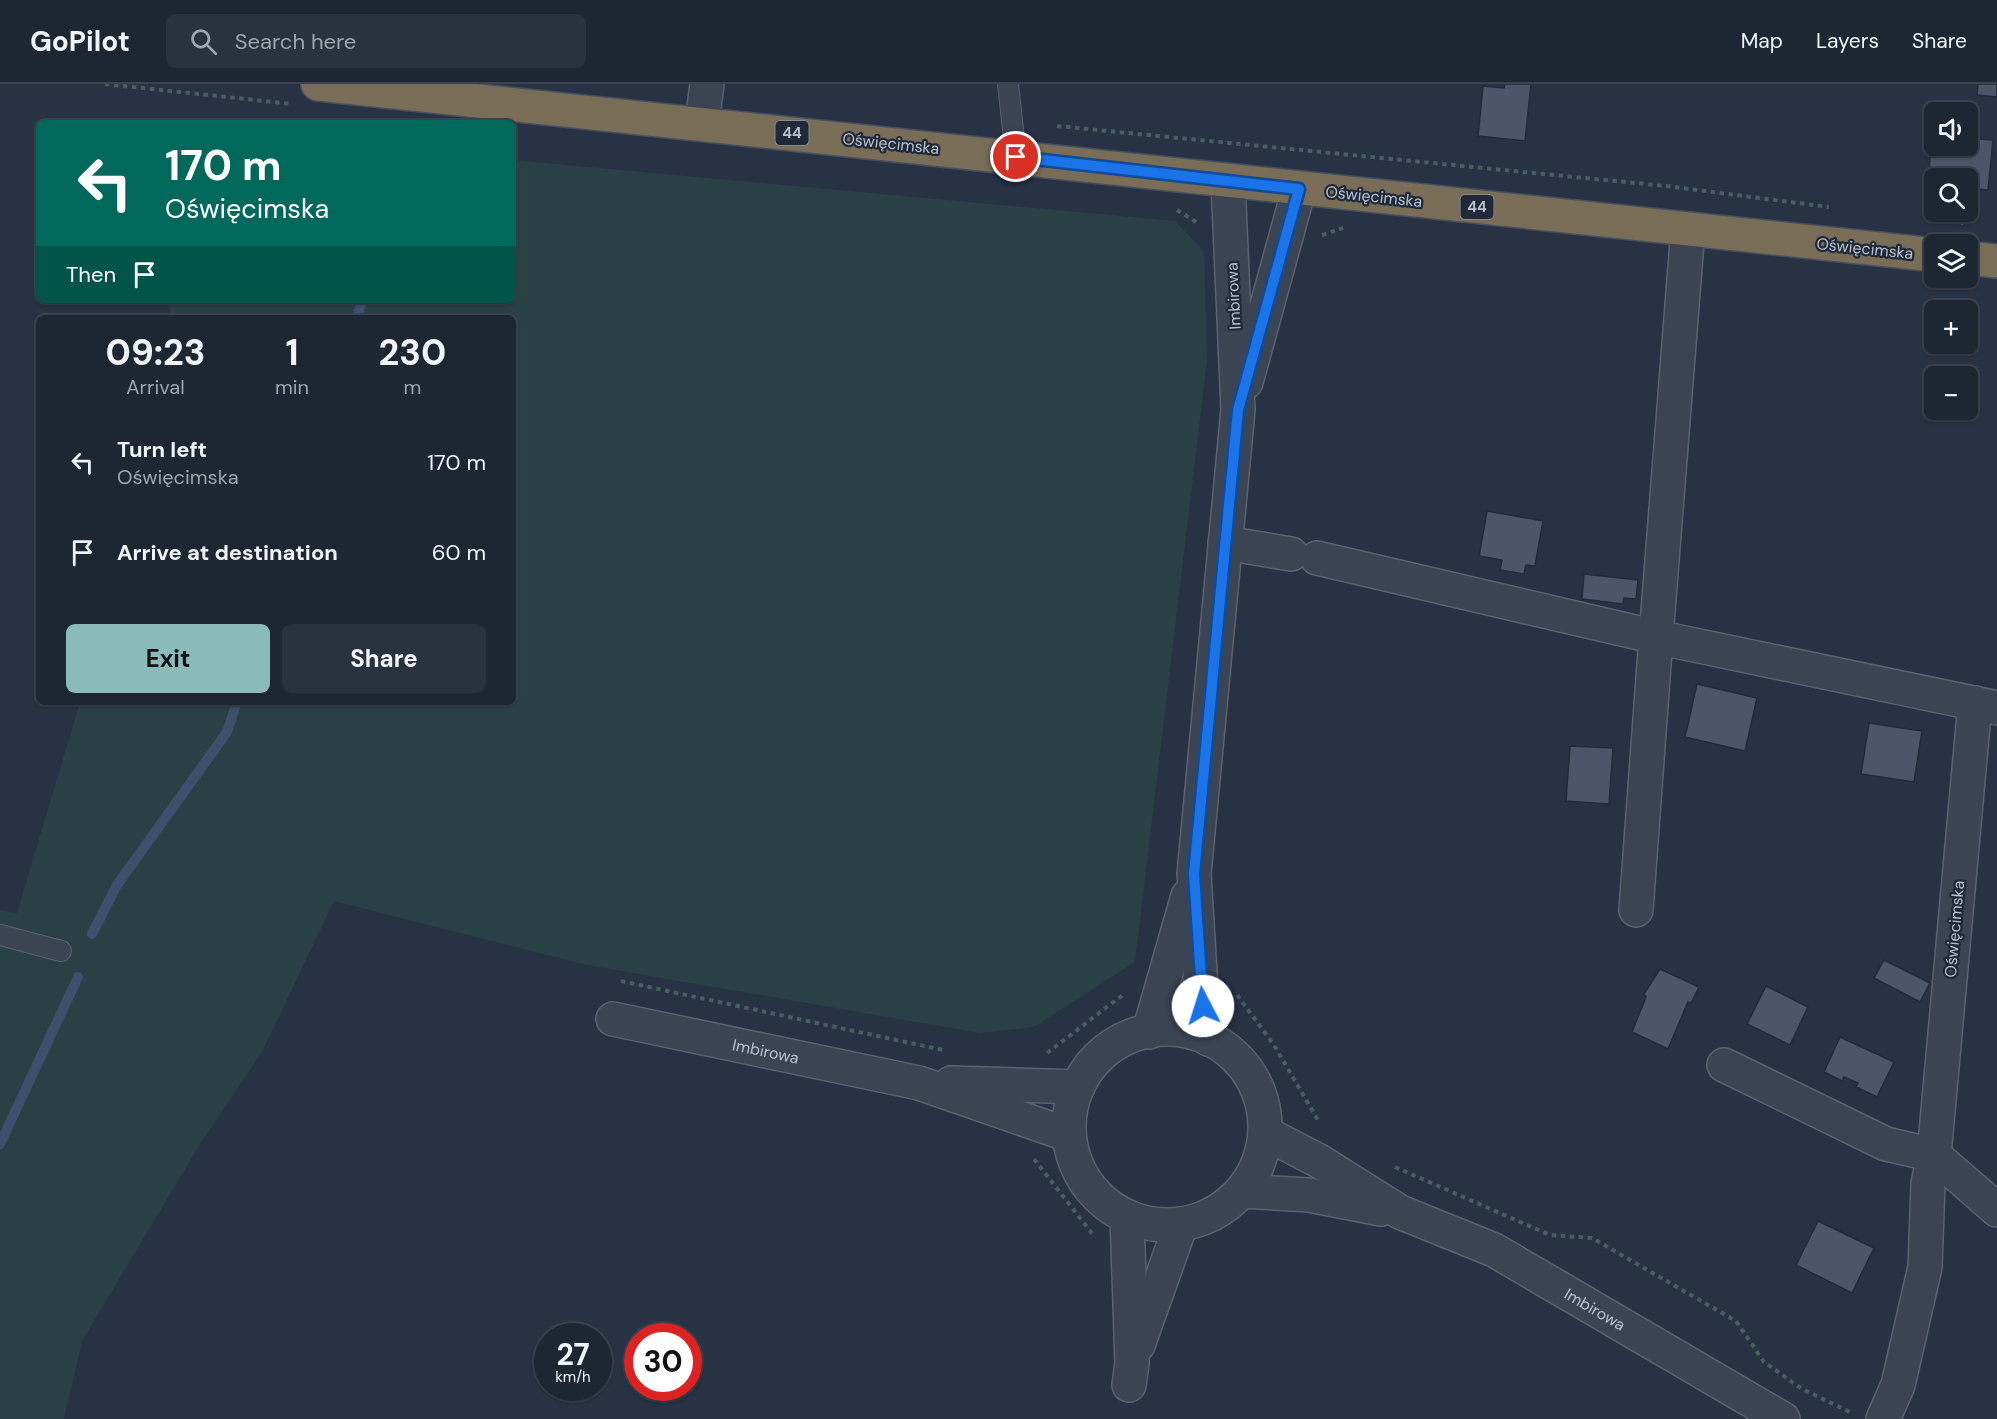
<!DOCTYPE html>
<meta charset="utf-8">
<style>
:root{--surface:#1d2633;--page:#2a323f;--text:#f1f3f6;--muted:#a0a5ac;--line:#3b434e;--accent:#8bbbb9}
body{margin:0;font-family:"DM Sans",sans-serif;background:var(--page);color:var(--text);height:100vh;display:flex;flex-direction:column;font-size:22px;white-space:nowrap}
*{box-sizing:border-box;margin:0}
p{font-size:20px;color:var(--muted)}
.icon{flex:none;width:33px;height:33px;fill:none;stroke:currentColor;stroke-width:2;stroke-linecap:round;stroke-linejoin:round}
.map{position:relative;flex:1;overflow:hidden}
.drawer{position:absolute;left:36px;top:231px;width:480px;height:390px;display:flex;flex-direction:column;background:var(--surface);border-radius:9px;box-shadow:0 2px 4px #0004,0 0 0 2px var(--line)}
.drawer>*{flex:none}
.banner{position:absolute;left:36px;top:36px;width:480px;height:183px;border-radius:9px;box-shadow:0 2px 4px #0004,0 0 0 2px var(--line);background:#00695c;color:#fff;overflow:hidden}
.fabs{position:absolute;left:1924px;top:18px;display:grid;gap:12px}
.fabs a{display:grid;place-items:center;width:54px;height:54px;border-radius:9px;background:var(--surface);box-shadow:0 2px 4px #0004,0 0 0 2px var(--line);font-size:30px}
.speed{position:absolute;left:534px;top:1239px;display:flex;gap:12px;font-size:30px;font-weight:700;text-align:center}
.speed>*{display:grid;place-content:center;width:78px;height:78px;border-radius:50%;background:var(--surface);box-shadow:0 2px 4px #0004,0 0 0 2px var(--line);line-height:1}
.speed small{font-size:15px;font-weight:400}
.speed .limit{border:9px solid #d22;background:#fff;color:#111}
.pin{position:absolute;display:grid;place-items:center;width:51px;height:51px;color:#fff;margin:-26px;border:3px solid #fff;border-radius:50%;box-shadow:0 2px 6px #0007}
.me{position:absolute;width:66px;margin:-33px;rotate:355deg;stroke-linejoin:round;filter:drop-shadow(0 0 4px #0008)}
.turn{display:flex;align-items:center;gap:21px;height:126px;padding:0 30px;font-size:27px}
.turn .icon{width:78px;height:78px;stroke-width:2.5}
.turn b{display:block;font-size:42px;line-height:51px}
.then{display:flex;align-items:center;height:57px;padding:0 30px;background:#0003;gap:12px;font-size:22px}
.eta{display:flex;justify-content:space-evenly;align-items:center;height:102px;text-align:center}
.eta b{font-size:36px;font-weight:700;line-height:42px}
.cta{display:flex;gap:12px;margin-top:auto;padding:12px 30px}
.cta a{flex:1;height:69px;border-radius:9px;background:var(--accent);color:#111;font-size:24px;font-weight:700;line-height:69px;text-align:center}
.cta a+a{background:var(--page);color:var(--text)}
ul{padding:0;list-style:none}
li{display:flex;align-items:center;gap:18px;height:90px;padding:0 30px}
li div{flex:1}
li b{display:block;font-size:22px}
li em{font-style:normal}
header{display:flex;align-items:center;gap:36px;box-sizing:border-box;height:84px;padding:0 30px;background:var(--surface);border-bottom:2px solid var(--line)}
header strong{font-size:28px}
nav{display:flex;gap:33px;margin-inline-start:auto;font-size:21px}
.search{width:420px;height:54px;background:var(--page);display:flex;align-items:center;gap:15px;box-sizing:border-box;padding:0 21px;border-radius:9px;color:var(--muted);font-size:22px}
.map>svg:first-child{display:block}
.green{fill:#294145}
.lines{fill:none;stroke-linecap:round;stroke-linejoin:round}
.stream{stroke:#3d4f6d;stroke-width:10}
.building{fill:#4b566a;stroke:#222b3b;stroke-width:1.5}
.lane-casing{stroke:#5a6271;stroke-width:22}
.street-casing{stroke:#5a6271;stroke-width:36}
.highway-casing{stroke:#464f5e;stroke-width:36}
.path{stroke:#475d61;stroke-width:4;stroke-dasharray:4.5 4.5;stroke-linecap:butt}
.lane{stroke:#3b4453;stroke-width:20}
.street{stroke:#3b4453;stroke-width:33}
.highway{stroke:#796d58;stroke-width:33}
.route-casing{stroke:#114b97;stroke-width:15}
.route{stroke:#1a73e8;stroke-width:10}
.labels{text-anchor:middle;stroke-width:4.5;stroke-linejoin:round;paint-order:stroke}
.shield{fill:#202939;stroke:#8b93a1;stroke-width:1.5}
.shield-label{font-size:15px;font-weight:bold;fill:#b9c0cd}
.street-label{font-size:16px;fill:#b9c0cd;stroke:#202939}
</style>
<header>
<strong>GoPilot</strong>
<div class="search"><svg class="icon" aria-label="search" viewBox="0 0 24 24"><circle cx="10" cy="10" r="6"/><path d="M15 15l6 6"/></svg>Search here</div>
<nav><a>Map</a><a>Layers</a><a>Share</a></nav>
</header>
<div class="map">
<svg width="1997" height="1335" viewBox="0 0 1997 1335">
<rect width="100%" height="100%" fill="#273244"/>
<path class="green" d="M513,76L1175,137L1204,167L1207,276L1135,878L1034,943L980,949L587,881L334,817L262,968L202,1057L82,1257L64,1335H0V826L17,829L80,618H513V234H172L167,216H513Z"/>
<g class="lines">
<path class="stream" d="M357,234L362,216
M92,850L117,801L227,648L237,618
M0,1060L78,893"/>
</g>
<path class="building" d="M1505,0H1531L1525,57L1478,52L1483,2L1504,4Z
M1978,0H1997V13L1977,11Z
M1932,51H1935V62H1968V54L1993,56L1988,106L1968,104V94H1935V102L1928,101Z
M1487,427L1543,437L1535,482L1526,481L1524,490L1500,486L1502,476L1479,472Z
M1584,490L1638,496L1636,515L1624,514L1623,520L1582,515Z
M1697,600L1757,614L1745,667L1685,653Z
M1869,639L1922,647L1914,698L1861,690Z
M1570,662L1613,664L1609,720L1566,717Z
M1884,876L1930,899L1920,918L1874,894Z
M1660,885L1699,903L1691,919L1688,918L1668,965L1632,948L1646,913L1644,910Z
M1766,902L1808,923L1790,961L1747,940Z
M1840,953L1894,978L1877,1013L1856,1003L1858,999L1844,993L1842,997L1824,988Z
M1818,1137L1874,1164L1852,1209L1796,1181Z"/>
<g class="lines">
<g class="lane-casing">
<path id="lane" d="M1008,0L1016,73
M0,851L61,867"/>
</g>
<g class="street-casing">
<g id="street">
<path d="M702,39L707,0"/>
<path d="M1688,145L1656,553L1997,624"/>
<path d="M1246,298L1299,105"/>
<path d="M1225,459L1291,470"/>
<path d="M1317,474L1656,553L1636,826"/>
<path id="s1" d="M613,935L919,999L1069,1051"/>
<circle cx="1167" cy="1043" r="98"/>
<path d="M1149,948L1188,812"/>
<path d="M1208,955L1201,905L1194,790L1238,326L1228,97"/>
<path d="M1724,981L1886,1060L1934,1071L1997,1126"/>
<path d="M951,999L1078,1003"/>
<path id="s2" d="M1265,1049L1319,1077L1400,1128L1494,1166L1783,1335"/>
<path d="M1242,1107L1309,1111L1381,1125"/>
<path d="M1127,1133L1132,1279L1129,1301"/>
<path d="M1138,1261L1181,1140"/>
<path d="M1883,1335L1898,1301L1925,1183L1928,1100L1934,1071L1975,619"/>
</g>
</g>
<g class="highway-casing">
<path id="highway" d="M318,0L1935,171
M1968,174L1997,177"/>
</g>
<path class="path" d="M105,0L292,20
M1057,42L1666,102L1829,123
M1177,126L1196,138
M1943,137L1963,139
M1322,151L1343,144
M621,897L943,966
M1237,911L1274,961L1319,1038
M1047,969L1124,910
M1034,1075L1094,1152
M1395,1083L1550,1151L1592,1154L1736,1237L1764,1278L1802,1305L1850,1328"/>
<use href="#lane" class="lane"/>
<use href="#street" class="street"/>
<use href="#highway" class="highway"/>
</g>
<g class="lines">
<g class="route-casing">
<path id="route" d="M1016,73L1299,105L1238,326L1194,790L1203,922"/>
</g>
<use href="#route" class="route"/>
</g>
<g class="labels">
<g class="shield">
<rect x="775.5" y="37" width="33" height="24" rx="4.5"/>
<rect x="1460.5" y="111" width="33" height="24" rx="4.5"/>
</g>
<g class="shield-label">
<text x="792" y="54">44</text>
<text x="1477" y="128">44</text>
</g>
<g class="street-label">
<text transform="translate(891 59) rotate(6)" y="6">Oświęcimska</text>
<text transform="translate(1374 112) rotate(6)" y="6">Oświęcimska</text>
<text transform="translate(1865 164) rotate(6)" y="6">Oświęcimska</text>
<text transform="translate(1233 212) rotate(-93)" y="6">Imbirowa</text>
<text transform="translate(1954 845) rotate(-85)" y="6">Oświęcimska</text>
<text dy="6" stroke="none"><textPath href="#s1" startOffset="156">Imbirowa</textPath></text>
<text dy="6" stroke="none"><textPath href="#s2" startOffset="375">Imbirowa</textPath></text>
</g>
</g>
</svg>
<div class="fabs">
<a><svg class="icon" aria-label="sound" viewBox="0 0 24 24"><path d="M4 9h4l5-4v14l-5-4H4zM17 9q2 3 0 6"/></svg></a>
<a><svg class="icon" aria-label="search" viewBox="0 0 24 24"><circle cx="10" cy="10" r="6"/><path d="M15 15l6 6"/></svg></a>
<a><svg class="icon" aria-label="layers" viewBox="0 0 24 24"><path d="M12 4l9 5-9 5-9-5zM3 14l9 5 9-5"/></svg></a>
<a>+</a>
<a>−</a>
</div>
<div class="speed"><div>27<small>km/h</small></div><div class="limit">30</div></div>
<div class="pin" style="left:1016px;top:73px;background:#d93025"><svg class="icon" aria-label="arrive" viewBox="0 0 24 24"><path d="M6 21V4h12l-3 4 3 4H6"/></svg></div>
<svg class="me" style="left:1203px;top:922px" viewBox="-20 -20 40 40"><circle r="19" fill="#fff"/><path d="M0-13L10 11 0 6-10 11z" fill="#1a73e8"/></svg>
<div class="banner">
<div class="turn"><svg class="icon" aria-label="left" viewBox="0 0 24 24"><path d="M17 20v-9H6M10 6l-5 5 5 5"/></svg><div><b>170 m</b>Oświęcimska</div></div>
<div class="then">Then<svg class="icon" aria-label="arrive" viewBox="0 0 24 24"><path d="M6 21V4h12l-3 4 3 4H6"/></svg></div>
</div>
<section class="drawer">
<div class="eta">
<div><b>09:23</b><p>Arrival</p></div>
<div><b>1</b><p>min</p></div>
<div><b>230</b><p>m</p></div>
</div>
<ul>
<li><svg class="icon" aria-label="left" viewBox="0 0 24 24"><path d="M17 20v-9H6M10 6l-5 5 5 5"/></svg><div><b>Turn left</b><p>Oświęcimska</p></div><em>170 m</em></li>
<li><svg class="icon" aria-label="arrive" viewBox="0 0 24 24"><path d="M6 21V4h12l-3 4 3 4H6"/></svg><div><b>Arrive at destination</b></div><em>60 m</em></li>
</ul>
<div class="cta"><a>Exit</a><a>Share</a></div>
</section>
</div>
